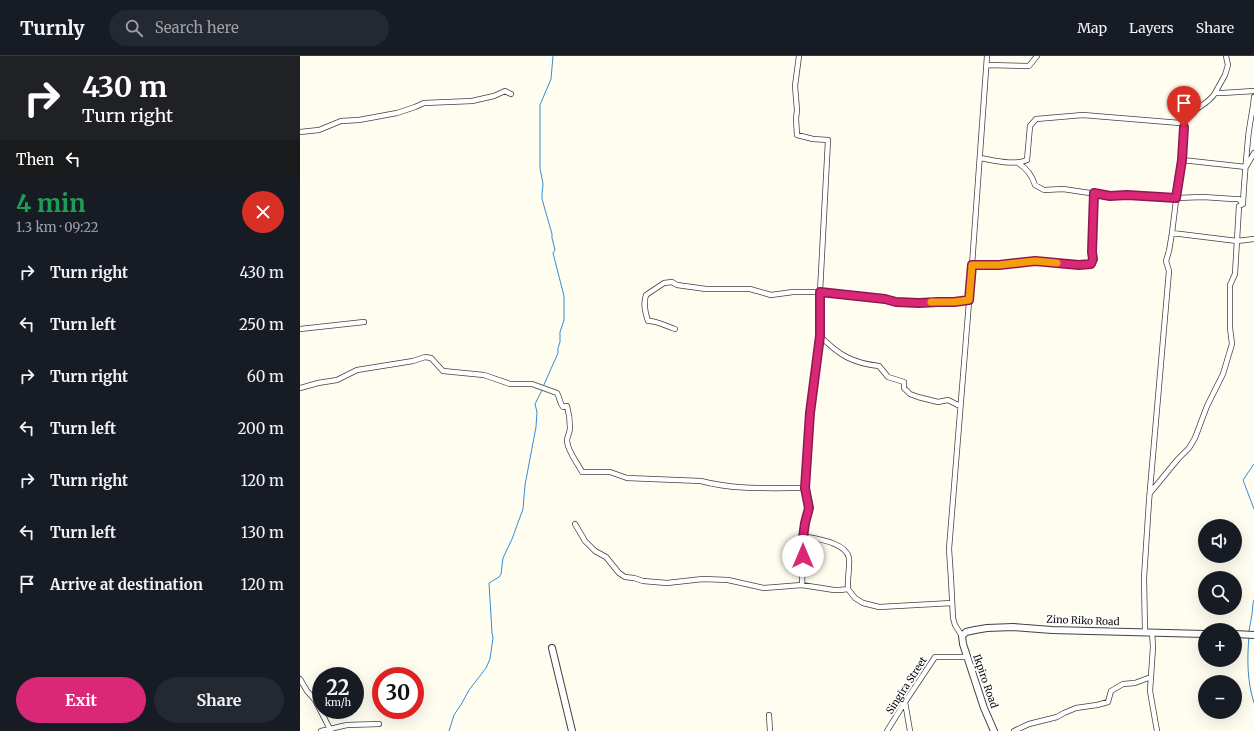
<!DOCTYPE html>
<meta charset="utf-8">
<style>
:root{--surface:#171b24;--page:#242831;--text:#f1f3f6;--muted:#9ea1a6;--line:#363941;--accent:#db2777}
body{margin:0;font-family:Merriweather,serif;background:var(--page);color:var(--text);height:100vh;display:flex;flex-direction:column;font-size:15px;white-space:nowrap}
*{box-sizing:border-box;margin:0}
p{font-size:13px;color:var(--muted)}
.icon{flex:none;width:22px;height:22px;fill:none;stroke:currentColor;stroke-width:2;stroke-linecap:round;stroke-linejoin:round}
.map{position:relative;flex:1;overflow:hidden}
.side{display:flex;flex-direction:column;background:var(--surface);width:300px}
.side>*{flex:none}
.hud{background:#202124;color:#fff;overflow:hidden}
.controls{position:absolute;left:898px;top:463px;display:grid;gap:8px}
.controls a{display:grid;place-items:center;width:44px;height:44px;border-radius:50%;background:var(--surface);box-shadow:0 4px 16px #0002;font-size:20px}
.speed{position:absolute;left:12px;top:611px;display:flex;gap:8px;font-size:20px;font-weight:700;text-align:center}
.speed>*{display:grid;place-content:center;width:52px;height:52px;border-radius:50%;background:var(--surface);box-shadow:0 4px 16px #0002;line-height:1}
.speed small{font-size:10px;font-weight:400}
.speed .limit{border:6px solid #d22;background:#fff;color:#111}
.pin{position:absolute;display:grid;place-items:center;width:34px;height:34px;color:#fff;margin:-41px -17px;border-radius:50% 50% 50% 0;rotate:-45deg;box-shadow:0 0 4px #0007}
.pin .icon{rotate:45deg}
.me{position:absolute;width:44px;margin:-22px;rotate:0deg;stroke-linejoin:round;filter:drop-shadow(0 0 3px #0008)}
.turn{display:flex;align-items:center;gap:14px;height:84px;padding:0 16px;font-size:18px}
.turn .icon{width:52px;height:52px;stroke-width:2.5}
.turn b{display:block;font-size:28px;line-height:34px}
.then{display:flex;align-items:center;height:38px;padding:0 16px;background:#0003;gap:8px;font-size:15px}
.round{display:grid;place-items:center;flex:none;width:42px;height:42px;border-radius:21px;background:var(--page)}
.head{display:flex;align-items:center;justify-content:space-between;height:68px;padding:0 16px}
h1{font-size:24px;font-weight:700;line-height:30px;color:#1e9e55}
.button{display:flex;gap:8px;margin-top:auto;padding:8px 16px}
.button a{flex:1;height:46px;border-radius:24px;background:var(--accent);color:#fff;font-size:16px;font-weight:700;line-height:46px;text-align:center}
.button a+a{background:var(--page);color:var(--text)}
ul{padding:0;list-style:none}
li{display:flex;align-items:center;gap:12px;height:52px;padding:0 16px}
li div{flex:1}
li b{display:block;font-size:15px}
li em{font-style:normal}
header{display:flex;align-items:center;gap:24px;box-sizing:border-box;height:56px;padding:0 20px;background:var(--surface);border-bottom:1px solid var(--line)}
header strong{font-size:19px}
nav{display:flex;gap:22px;margin-inline-start:auto;font-size:14px}
.search{width:280px;height:36px;background:var(--page);display:flex;align-items:center;gap:10px;box-sizing:border-box;padding:0 14px;border-radius:22px;color:var(--muted);font-size:15px}
main{display:flex;flex:1;min-height:0}
.map>svg:first-child{display:block}
.lines{fill:none;stroke-linecap:round;stroke-linejoin:round}
.stream{stroke:#338dd6;stroke-width:1}
.minor-casing{stroke:#414141;stroke-width:6}
.tertiary-casing{stroke:#414141;stroke-width:8}
.minor{stroke:#fff;stroke-width:4.5}
.tertiary{stroke:#fff;stroke-width:6}
.route-casing{stroke:#8e194d;stroke-width:10}
.route{stroke:#db2777;stroke-width:7}
.slow{stroke:#f59e0b;stroke-width:7}
.labels{text-anchor:middle;stroke-width:4;stroke-linejoin:round;paint-order:stroke}
.street-label{font-size:10px;fill:#0e0e0e;stroke:#fff}
</style>
<header>
<strong>Turnly</strong>
<div class="search"><svg class="icon" aria-label="search" viewBox="0 0 24 24"><circle cx="10" cy="10" r="6"/><path d="M15 15l6 6"/></svg>Search here</div>
<nav><a>Map</a><a>Layers</a><a>Share</a></nav>
</header>
<main>
<section class="side">
<div class="hud">
<div class="turn"><svg class="icon" aria-label="right" viewBox="0 0 24 24"><path d="M7 20v-9h11M14 6l5 5-5 5"/></svg><div><b>430 m</b>Turn right</div></div>
<div class="then">Then<svg class="icon" aria-label="left" viewBox="0 0 24 24"><path d="M17 20v-9H6M10 6l-5 5 5 5"/></svg></div>
</div>
<div class="head"><div><h1>4 min</h1><p>1.3 km · 09:22</p></div><a class="round" style="background:#d93025;color:#fff"><svg class="icon" aria-label="close" viewBox="0 0 24 24"><path d="M6 6l12 12M18 6L6 18"/></svg></a></div>
<ul>
<li><svg class="icon" aria-label="right" viewBox="0 0 24 24"><path d="M7 20v-9h11M14 6l5 5-5 5"/></svg><div><b>Turn right</b></div><em>430 m</em></li>
<li><svg class="icon" aria-label="left" viewBox="0 0 24 24"><path d="M17 20v-9H6M10 6l-5 5 5 5"/></svg><div><b>Turn left</b></div><em>250 m</em></li>
<li><svg class="icon" aria-label="right" viewBox="0 0 24 24"><path d="M7 20v-9h11M14 6l5 5-5 5"/></svg><div><b>Turn right</b></div><em>60 m</em></li>
<li><svg class="icon" aria-label="left" viewBox="0 0 24 24"><path d="M17 20v-9H6M10 6l-5 5 5 5"/></svg><div><b>Turn left</b></div><em>200 m</em></li>
<li><svg class="icon" aria-label="right" viewBox="0 0 24 24"><path d="M7 20v-9h11M14 6l5 5-5 5"/></svg><div><b>Turn right</b></div><em>120 m</em></li>
<li><svg class="icon" aria-label="left" viewBox="0 0 24 24"><path d="M17 20v-9H6M10 6l-5 5 5 5"/></svg><div><b>Turn left</b></div><em>130 m</em></li>
<li><svg class="icon" aria-label="arrive" viewBox="0 0 24 24"><path d="M6 21V4h12l-3 4 3 4H6"/></svg><div><b>Arrive at destination</b></div><em>120 m</em></li>
</ul>
<div class="button"><a>Exit</a><a>Share</a></div>
</section>
<div class="map">
<svg width="954" height="675" viewBox="0 0 954 675">
<rect width="100%" height="100%" fill="#fffdf0"/>
<g class="lines">
<path class="stream" d="M243,331L258,297V292L260,286V276L264,264V240L253,197L255,194L252,182V178L242,143V138L243,128L240,112V49L251,23L253,0
M954,408L943,424L954,453
M949,575C950,569 951,564 952,558C953,553 952,549 954,544
M949,580C947,603 947,625 954,647
M149,675L154,659L162,647L169,634L186,612L190,603L193,582L192,577L189,527L199,521L201,518L203,502L212,483L223,453L225,429L236,371L237,356L235,348L242,334"/>
<g class="minor-casing">
<path id="minor" d="M499,0L495,30L497,54L496,63L497,79L513,83L528,84L520,236V280L510,357L505,432L509,452L505,467L502,489L503,500L502,529
M687,9L729,10L737,0
M915,37L925,19L928,9L926,0
M0,76L19,74L41,65L59,64L97,57L115,51L124,47L172,45L194,40L205,35L211,38
M680,102C693,104 715,110 727,104L730,70L736,63L783,59L880,67C886,65 888,60 893,56C901,49 910,46 915,37H922L954,35
M882,104L946,111L954,97
M718,107C726,112 732,119 735,129L744,134L763,133L810,140L827,139L876,142L903,141L933,143H939L943,148
M872,177L937,185L954,183
M672,209H699L735,205L779,209L791,208L793,203L792,196L794,137
M0,273L64,266
M375,273C365,270 359,265 348,265C345,256 343,248 346,239L364,227L372,226L377,229L406,233H450L471,239L493,236H520L585,243L596,246L619,247L638,245L654,246L669,244
M520,280C539,299 552,307 579,310L588,321L604,326V332L610,338L618,341L638,346L648,344L660,350
M0,332L18,327L37,324L57,314L113,305L125,301L131,302L143,315L184,319L210,328H232L257,337C260,342 259,346 263,351L267,350C269,357 270,365 270,372C270,377 267,380 267,385C268,396 277,406 282,416H310L327,422L401,425C434,434 470,432 505,432
M850,437L878,403L889,392L895,382L907,350L923,318L932,288L930,272V229L935,218L939,150L943,148C944,126 946,105 948,83C949,69 953,55 954,41
M275,468L285,485L295,495L306,501L319,517L325,521L334,522L343,525L367,527L403,523L428,524L464,532L502,529L534,534H540L548,533L555,542L563,547L579,551L652,547
M503,480C516,483 546,486 549,502C550,512 547,523 548,533
M845,576L844,522L849,445L869,215L866,205L869,195L872,177L879,120L882,104L884,71L880,67
M852,576L853,591L850,635L857,675
M662,580L655,569L653,562L651,523L649,493L672,209L687,0
M0,623L7,635L15,644L31,675
M605,646L610,675
M469,659L470,675
M21,675L47,669L79,668
M587,675L605,646L635,601H667
M714,675L729,668L757,661L764,657L776,652L797,649L808,646L811,635L823,628L835,627L851,621"/>
</g>
<g class="tertiary-casing">
<path id="tertiary" d="M935,578L954,579
M252,592L272,675
M694,675L684,652L663,588L662,580L666,576L675,574L687,572L713,571L752,574L905,578"/>
</g>
<use href="#minor" class="minor"/>
<use href="#tertiary" class="tertiary"/>
</g>
<g class="lines">
<g class="route-casing">
<path id="route" d="M503,500L502,489L505,467L509,452L505,432L510,357L520,280V236L585,243L596,246L619,247L638,246H654L669,244L672,209H699L735,205L779,209L791,208L793,203L792,196L794,137L810,140L827,139L876,142L882,104L884,71"/>
</g>
<use href="#route" class="route"/>
<path class="slow" d="M631,246H654L669,244L672,209H699L735,205L757,207"/>
</g>
<g class="labels">
<g class="street-label">
<text transform="translate(783 564) rotate(2)" y="4">Zino Riko Road</text>
<text transform="translate(686 625) rotate(71)" y="4">Ikpiro Road</text>
<text transform="translate(606 629) rotate(-57)" y="4">Singira Street</text>
</g>
</g>
</svg>
<div class="controls">
<a><svg class="icon" aria-label="sound" viewBox="0 0 24 24"><path d="M4 9h4l5-4v14l-5-4H4zM17 9q2 3 0 6"/></svg></a>
<a><svg class="icon" aria-label="search" viewBox="0 0 24 24"><circle cx="10" cy="10" r="6"/><path d="M15 15l6 6"/></svg></a>
<a>+</a>
<a>−</a>
</div>
<div class="speed"><div>22<small>km/h</small></div><div class="limit">30</div></div>
<div class="pin" style="left:884px;top:71px;background:#d93025"><svg class="icon" aria-label="arrive" viewBox="0 0 24 24"><path d="M6 21V4h12l-3 4 3 4H6"/></svg></div>
<svg class="me" style="left:503px;top:500px" viewBox="-20 -20 40 40"><circle r="19" fill="#fff"/><path d="M0-13L10 11 0 6-10 11z" fill="#db2777"/></svg>
</div>
</main>
